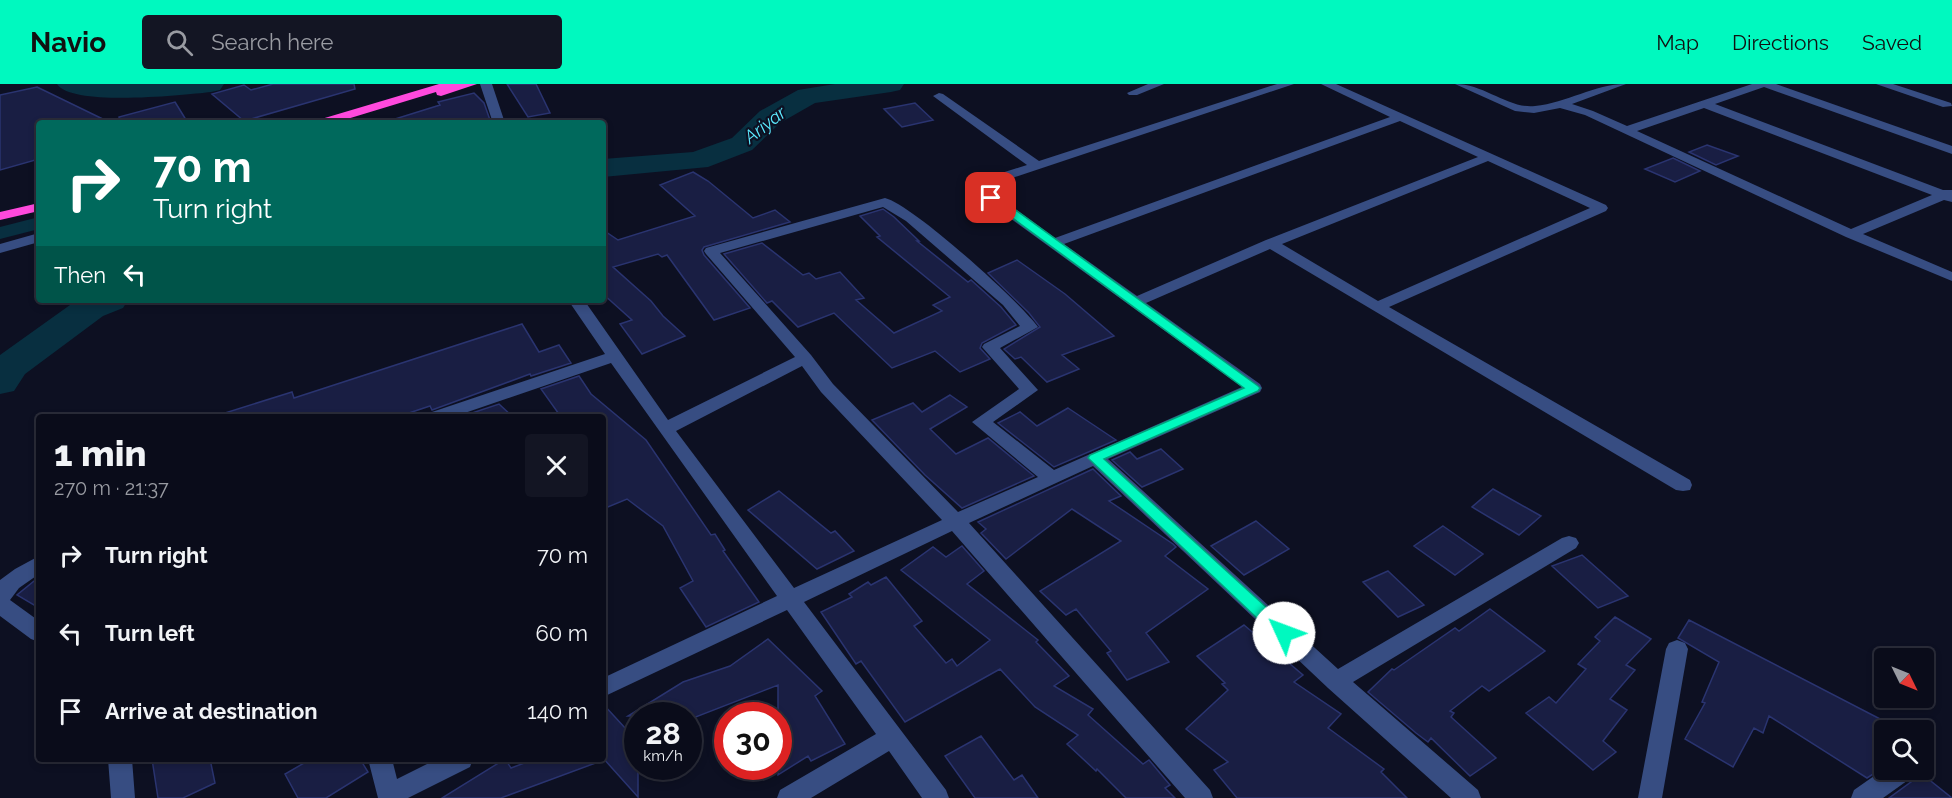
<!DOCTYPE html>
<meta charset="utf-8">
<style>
:root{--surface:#0a0c1a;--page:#131523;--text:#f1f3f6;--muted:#999ba2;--line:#2a2c39;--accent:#00f9bf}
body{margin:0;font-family:Raleway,sans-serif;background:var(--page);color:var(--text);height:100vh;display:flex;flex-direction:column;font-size:22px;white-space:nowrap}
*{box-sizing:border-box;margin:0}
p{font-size:20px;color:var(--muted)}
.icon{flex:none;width:33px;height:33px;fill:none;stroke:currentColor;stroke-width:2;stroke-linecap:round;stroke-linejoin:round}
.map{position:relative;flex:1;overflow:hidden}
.side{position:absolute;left:36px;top:330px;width:570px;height:348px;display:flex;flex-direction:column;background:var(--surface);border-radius:6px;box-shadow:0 3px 9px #0003,0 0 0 2px var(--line)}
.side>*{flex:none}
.top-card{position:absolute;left:36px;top:36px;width:570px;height:183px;border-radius:6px;box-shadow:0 3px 9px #0003,0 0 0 2px var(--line);background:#00695c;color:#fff;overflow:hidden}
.needle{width:39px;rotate:133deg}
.buttons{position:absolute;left:1874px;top:564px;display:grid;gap:12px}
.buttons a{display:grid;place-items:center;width:60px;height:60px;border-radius:6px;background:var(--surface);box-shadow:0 3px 9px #0003,0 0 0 2px var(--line);font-size:30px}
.speed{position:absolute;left:624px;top:618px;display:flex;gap:12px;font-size:30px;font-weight:700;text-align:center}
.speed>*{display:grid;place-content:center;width:78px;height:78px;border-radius:50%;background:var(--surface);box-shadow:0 3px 9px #0003,0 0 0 2px var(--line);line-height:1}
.speed small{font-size:15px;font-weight:400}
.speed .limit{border:9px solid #d22;background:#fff;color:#111}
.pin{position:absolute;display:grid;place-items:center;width:51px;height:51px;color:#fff;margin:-26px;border-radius:12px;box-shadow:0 3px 9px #0006}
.me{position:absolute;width:66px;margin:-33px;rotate:313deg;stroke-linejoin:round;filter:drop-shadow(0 0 4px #0008)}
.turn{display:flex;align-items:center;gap:21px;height:126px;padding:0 18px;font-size:27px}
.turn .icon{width:78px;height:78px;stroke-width:2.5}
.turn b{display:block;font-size:42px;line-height:51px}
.then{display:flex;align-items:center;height:57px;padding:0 18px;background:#0003;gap:12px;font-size:22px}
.round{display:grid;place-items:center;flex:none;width:63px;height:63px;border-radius:6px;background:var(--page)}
.overview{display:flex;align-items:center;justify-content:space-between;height:102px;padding:0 18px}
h1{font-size:36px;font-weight:800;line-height:45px}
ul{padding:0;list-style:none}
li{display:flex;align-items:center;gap:18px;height:78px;padding:0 18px}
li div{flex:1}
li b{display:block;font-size:22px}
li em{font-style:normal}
header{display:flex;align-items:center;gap:36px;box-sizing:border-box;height:84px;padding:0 30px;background:var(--accent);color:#111}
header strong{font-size:28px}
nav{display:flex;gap:33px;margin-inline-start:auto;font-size:21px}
.search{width:420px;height:54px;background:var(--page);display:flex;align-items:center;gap:15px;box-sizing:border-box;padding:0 21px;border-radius:6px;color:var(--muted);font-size:22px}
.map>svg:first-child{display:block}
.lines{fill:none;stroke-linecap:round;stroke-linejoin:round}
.canal{fill:#082f40;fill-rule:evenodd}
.river{fill:#082f40;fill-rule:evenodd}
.building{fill:#191e43;stroke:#2a3470;stroke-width:1.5}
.minor{fill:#374d82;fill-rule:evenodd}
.highway{fill:#ff49dd;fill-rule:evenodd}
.route{fill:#00f9bf;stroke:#00a27c;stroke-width:1.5}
.labels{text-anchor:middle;stroke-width:4.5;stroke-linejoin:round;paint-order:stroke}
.far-water-label{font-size:18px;font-style:italic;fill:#5ceaff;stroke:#0d1022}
</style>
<header>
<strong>Navio</strong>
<div class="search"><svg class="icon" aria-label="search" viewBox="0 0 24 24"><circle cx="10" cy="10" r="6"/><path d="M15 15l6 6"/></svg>Search here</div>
<nav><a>Map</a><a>Directions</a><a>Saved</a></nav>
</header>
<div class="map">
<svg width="1952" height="714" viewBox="0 0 1952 714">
<rect width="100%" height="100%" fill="#0d1022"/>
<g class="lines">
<path class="canal" d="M39,133V145L0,155V143Z"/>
<path class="river" d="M57,0H224L220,6L211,8C183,11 72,23 57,0Z
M835,0H904L900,6L891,8L815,19L780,39L752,66L708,83L603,93V75L693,68L732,54L760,27L798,6Z
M77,216H128L123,224L103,232L25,290L14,307L0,310V271Z"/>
</g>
<path class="building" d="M273,0H354L355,5L244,37L212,10L244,1L251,6Z
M507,0H536L550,29L528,33Z
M37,3L111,39H39V75L0,86V11Z
M474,9L484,19L490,36L480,39H396L395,35L440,21L438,18Z
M175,18L188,39H120L119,33Z
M915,19L933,36L902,43L884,25Z
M1707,61L1738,72L1716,81L1689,68Z
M1673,74L1700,87L1675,98L1645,85Z
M693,88L708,97L753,134L775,126L790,138L704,163L702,166L704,171L750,224L714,236L667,171L662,173L658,170L613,183L651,217L663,232L685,252L642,270L620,240L632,236L603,210V146L618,156L695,132L660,101Z
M883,125L894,133L919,157H917L968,198L971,196L1001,223L1016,241L982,259L980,264L990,275L960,288L935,267L892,284L834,229L798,243L772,217L767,219L724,170L762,159L803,191L809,189L816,195L840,188L864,214L856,216L894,249L942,227L933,221L950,213L877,153L880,152L860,132Z
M1017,176L1065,210L1114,252L1062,271L1079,285L1047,298L1021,273L1015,275L1004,265L1040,243L1029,229L988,189Z
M522,240L539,268L559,261L571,279L531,292L530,290L432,326L430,322L397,333H226L225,329L292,308L294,314Z
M579,292L591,310L646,356L711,451L715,450L725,466L723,467L759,518L706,543L680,504L693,497L663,442L627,415L603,425V333H561L541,305Z
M950,311L967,323L930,345L956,370L988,354L1034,392L962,424L925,391L872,336L913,319L922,328Z
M499,320L513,333H460Z
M1068,324L1116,356L1054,383L998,339L1020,328L1037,342Z
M1161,365L1183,385L1142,403L1112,376L1130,368L1137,375Z
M1093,385L1121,412L1109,417L1173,460L1176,463L1165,472L1208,505L1146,549L1169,578L1127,596L1107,569L1111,567L1076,525L1066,531L1040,507L1121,457L1072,425L1006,475L981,449L986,445L978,438Z
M1493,405L1541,432L1519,451L1472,423Z
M779,407L831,449L835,447L854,467L817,485L748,426Z
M1256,437L1289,465L1244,491L1211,462Z
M1443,442L1483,470L1455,491L1414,462Z
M962,462L984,487L967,500L1038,556L1036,558L1069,592L1054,602L1093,625L1088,631L1143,680L1149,676L1170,701L1165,704L1175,714H1126L1097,685L1096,687L1067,660L1078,651L1035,623L1000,585L905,638L861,577L856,580L821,528L852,513L849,510L868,498L871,501L886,493L922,537L914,542L946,579L952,575L957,582L990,556L901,486L933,463L946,473Z
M1582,471L1628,512L1598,524L1552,482Z
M1388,487L1424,521L1398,533L1363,498Z
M39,493V524L17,511Z
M1490,525L1545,567L1489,607L1482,602L1450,627L1454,629L1451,633L1496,674L1470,692L1431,654L1428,658L1416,649L1368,608L1392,585L1394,586L1455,544L1459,547Z
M1615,533L1651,555L1626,581L1635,586L1610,615L1627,626L1603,657L1616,668L1593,686L1526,629L1549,613L1556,619L1586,585L1578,580L1600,557L1595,553Z
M1689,536L1884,637V683L1867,694L1769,632L1763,649L1754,644L1733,683L1685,655L1705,619L1702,618L1719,578L1678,554Z
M1244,541L1303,591L1294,598L1341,630L1328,644L1384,685L1381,688L1407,714H1237L1214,686L1228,678L1186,645L1228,606L1222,600L1225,599L1197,572Z
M768,555L822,607L815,612L845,660L811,677L808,672L778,691V601L688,636V632H628L683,598L730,582Z
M603,620L638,658V713L603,674Z
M981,652L1014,696L1022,691L1038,714H975L945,672Z
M152,675H210L215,699L183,714H158Z
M311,675H360L368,688L326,714H298L285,690Z
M505,675L511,684L535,675H601V677L501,714H442Z
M1922,690L1952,714H1889Z"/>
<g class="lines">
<path class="minor" d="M480,0H492L505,39H493Z
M1148,0H1164L1137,11H1129L1127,9Z
M1277,0H1294L985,103L1055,154L1390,33L1321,0H1336L1606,121L1608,124L1606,127L1389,223L1690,396L1692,401L1690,406L1683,407L1676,406L1270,165L1146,219L1260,300L1262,304L1260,308L1108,375L1338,585L1562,454L1569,452L1576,454L1579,459L1576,464L1353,598L1478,706L1481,714H1451L1328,604L1093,382L969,439L1210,706L1213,714H1185L952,447L804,518L946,706L949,714H922L889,667L811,714H777L780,706L876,650L787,526L603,613V594L777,512L611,279L453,333H426L429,329L605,270L568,216H584L668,336L795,273L706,170L704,167L706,164L885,114C913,121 1019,217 1038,243L1000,264L1038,306L993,338L1054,386L1242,303L970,105L968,102L970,99L1027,81L933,12L939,9L943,10L1039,77ZM1400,37L1478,73L1266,156L1137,212L1064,160ZM1488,77L1590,124L1378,217L1282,160ZM883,123L906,137L1003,221L1020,242L984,260L982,263L1019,305L972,338L1038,393L958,428L833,300L811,271L720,169ZM802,282L821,308L942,436L794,504L676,347Z
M1455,0C1485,0 1508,25 1535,22C1567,19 1594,0 1626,0L1572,20L1593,27L1627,42L1752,0H1776L1952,62V70L1764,3L1715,20L1943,106H1952V118L1944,116L1863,150L1952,188V197L1846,153L1585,31L1560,24L1534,29L1515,27ZM1704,24L1932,111L1851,145L1637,47Z
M1876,0H1893L1951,19L1952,22L1943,23Z
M39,149V158L0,169V160Z
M39,472V490L19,504L10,516L39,537V558L31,555L0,532V496L15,485Z
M1677,556L1685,559L1688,565L1662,714H1638L1666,565L1669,559Z
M108,675H132L135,714H111Z
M368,675H392L397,695L437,675H473L470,683L408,714H378Z
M1884,685L1914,686L1911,694L1883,714H1851L1854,706Z"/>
<path class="highway" d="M439,0H477L441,12L437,11L436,8L334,39H316L318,36Z
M39,119V127L0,136V128Z"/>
</g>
<path class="route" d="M988,111H995L1258,302L1260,304L1258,307L1104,375L1290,545L1292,549L1290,554L1284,556L1278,554L1088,374L1090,371L1244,304L988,116Z"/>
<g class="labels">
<g class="far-water-label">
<text transform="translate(765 41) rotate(-38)" y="6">Ariyar</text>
</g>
</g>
</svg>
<div class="buttons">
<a><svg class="needle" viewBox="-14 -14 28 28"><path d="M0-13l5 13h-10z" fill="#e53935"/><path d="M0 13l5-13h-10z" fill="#999ba2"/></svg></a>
<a><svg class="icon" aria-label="search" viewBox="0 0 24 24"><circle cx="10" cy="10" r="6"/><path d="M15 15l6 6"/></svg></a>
</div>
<div class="speed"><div>28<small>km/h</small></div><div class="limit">30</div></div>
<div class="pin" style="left:991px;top:114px;background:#d93025"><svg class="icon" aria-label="arrive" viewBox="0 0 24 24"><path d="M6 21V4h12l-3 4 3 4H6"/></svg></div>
<svg class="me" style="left:1284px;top:549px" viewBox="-20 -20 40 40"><circle r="19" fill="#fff"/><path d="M0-13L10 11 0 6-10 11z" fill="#00f9bf"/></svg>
<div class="top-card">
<div class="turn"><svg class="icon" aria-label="right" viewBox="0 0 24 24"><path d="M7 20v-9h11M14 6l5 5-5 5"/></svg><div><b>70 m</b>Turn right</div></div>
<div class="then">Then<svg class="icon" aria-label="left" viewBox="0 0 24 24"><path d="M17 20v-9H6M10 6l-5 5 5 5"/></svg></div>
</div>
<section class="side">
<div class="overview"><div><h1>1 min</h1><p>270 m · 21:37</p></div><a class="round"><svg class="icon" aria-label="close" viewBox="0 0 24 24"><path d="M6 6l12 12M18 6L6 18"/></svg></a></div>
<ul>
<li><svg class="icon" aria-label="right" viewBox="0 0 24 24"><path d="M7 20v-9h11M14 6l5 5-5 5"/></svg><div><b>Turn right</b></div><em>70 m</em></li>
<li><svg class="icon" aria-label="left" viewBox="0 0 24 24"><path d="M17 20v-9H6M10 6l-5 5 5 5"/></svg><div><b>Turn left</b></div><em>60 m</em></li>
<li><svg class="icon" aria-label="arrive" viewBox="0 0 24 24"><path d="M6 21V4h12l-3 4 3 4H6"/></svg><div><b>Arrive at destination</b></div><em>140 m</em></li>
</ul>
</section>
</div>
